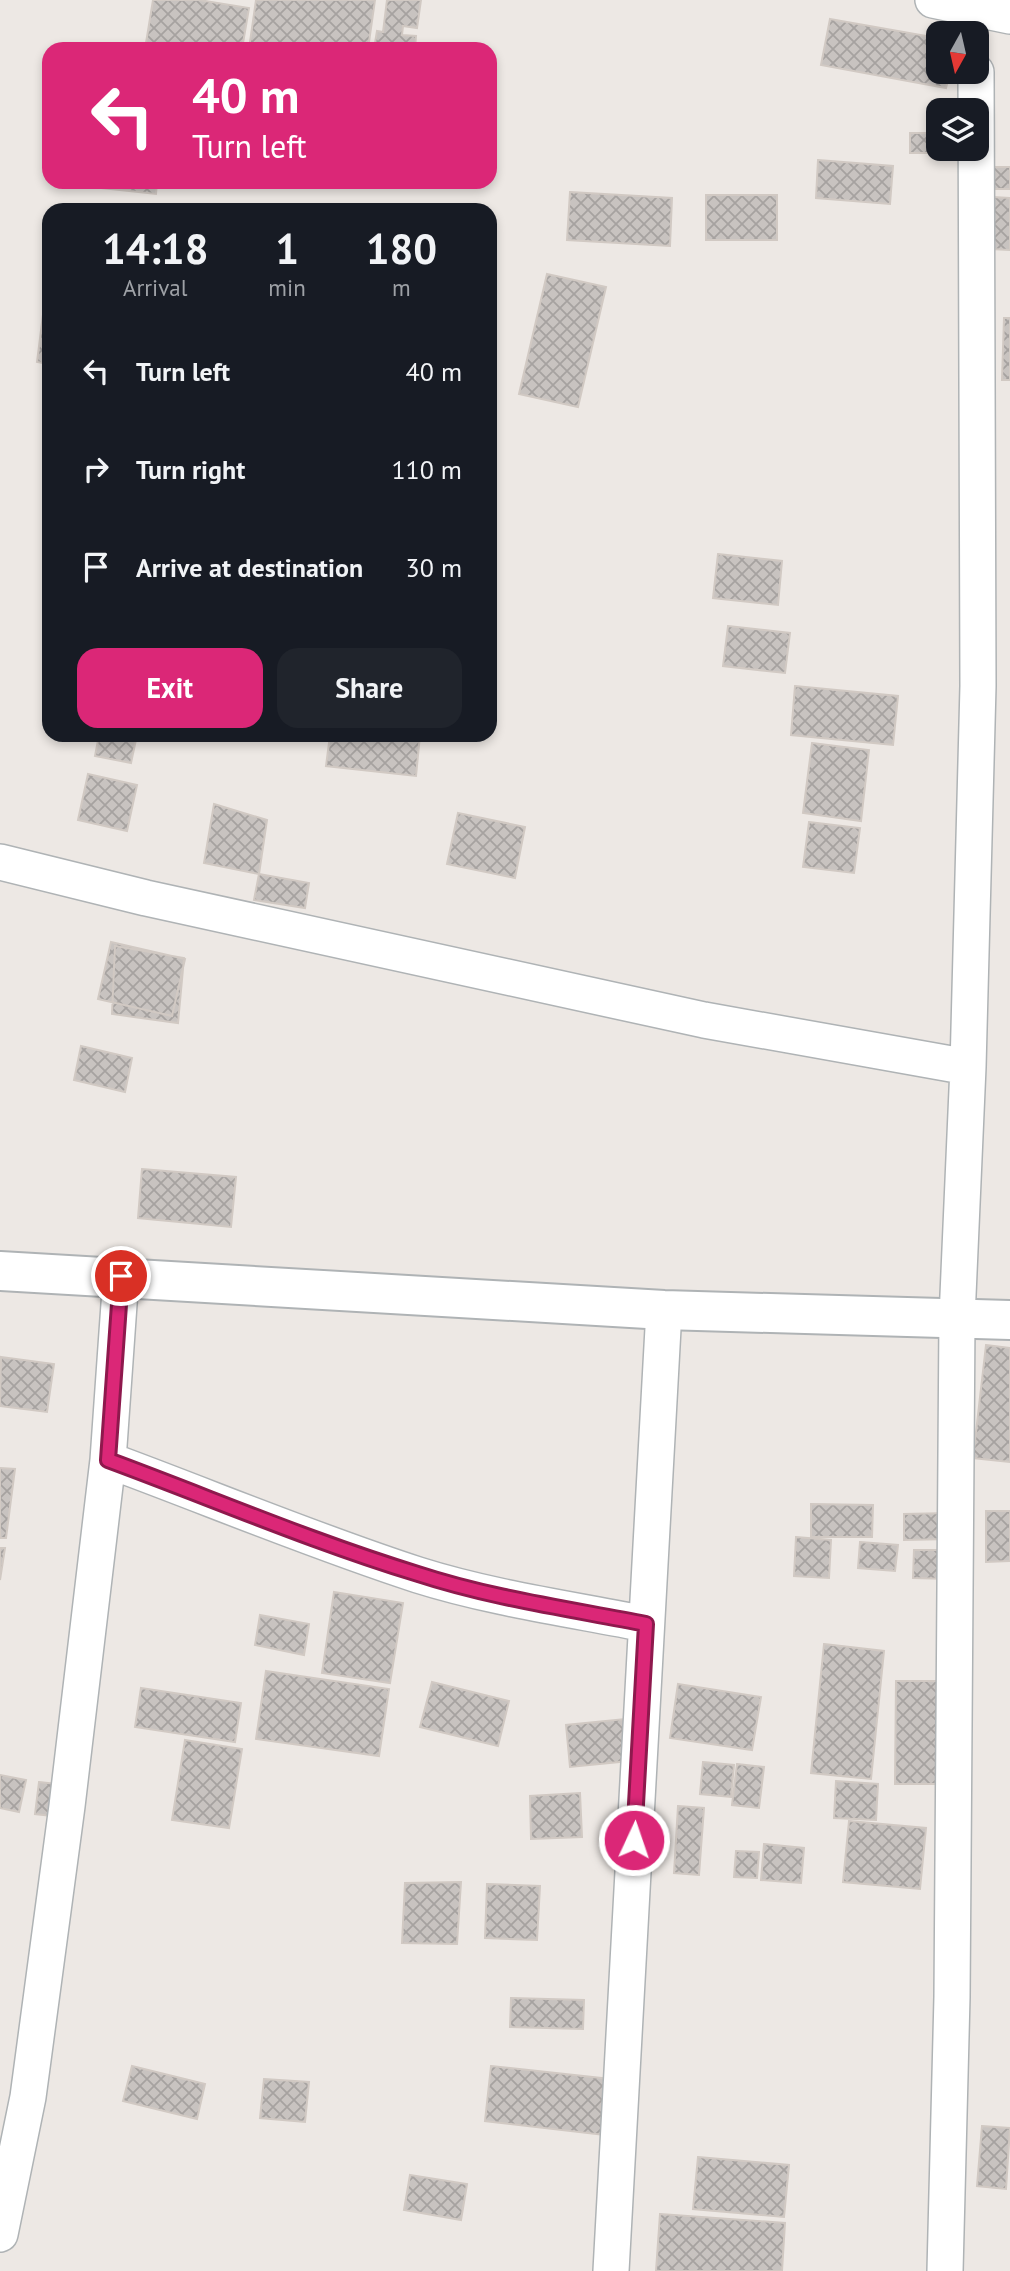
<!DOCTYPE html>
<style>
:root{--surface:#171b24;--page:#20242c;--text:#f1f3f6;--muted:#9ea1a6;--accent:#db2777}
body{margin:0;font-family:"PT Sans",sans-serif;background:var(--page);color:var(--text);height:100vh;display:flex;flex-direction:column;font-size:26px;white-space:nowrap}
*{box-sizing:border-box;margin:0}
p{font-size:23px;color:var(--muted)}
.icon{flex:none;width:38px;height:38px;fill:none;stroke:currentColor;stroke-width:2;stroke-linecap:round;stroke-linejoin:round}
.map{position:relative;flex:1;overflow:hidden}
.side{position:absolute;left:42px;top:203px;width:455px;height:539px;display:flex;flex-direction:column;background:var(--surface);border-radius:21px;box-shadow:0 4px 10px #0003}
.side>*{flex:none}
.guide{position:absolute;left:42px;top:42px;width:455px;height:147px;border-radius:21px;box-shadow:0 4px 10px #0003;background:#db2777;color:#fff;overflow:hidden}
.needle{width:46px;rotate:188deg}
.buttons{position:absolute;left:926px;top:21px;display:grid;gap:14px}
.buttons a{display:grid;place-items:center;width:63px;height:63px;border-radius:14px;background:var(--surface);box-shadow:0 4px 10px #0003;font-size:35px}
.pin{position:absolute;display:grid;place-items:center;width:60px;height:60px;color:#fff;margin:-30px;border:4px solid #fff;border-radius:50%;box-shadow:0 2px 7px #0007}
.me{position:absolute;width:77px;margin:-38px;rotate:3deg;stroke-linejoin:round;filter:drop-shadow(0 0 5px #0008)}
.turn{display:flex;align-items:center;gap:24px;height:147px;padding:0 35px;font-size:32px}
.turn .icon{width:91px;height:91px;stroke-width:2.5}
.turn b{display:block;font-size:49px;line-height:60px}
.eta{display:flex;justify-content:space-evenly;align-items:center;height:119px;text-align:center}
.eta b{font-size:42px;font-weight:600;line-height:49px}
.button{display:flex;gap:14px;margin-top:auto;padding:14px 35px}
.button a{flex:1;height:80px;border-radius:21px;background:var(--accent);color:#fff;font-size:28px;font-weight:600;line-height:80px;text-align:center}
.button a+a{background:var(--page);color:var(--text)}
ul{padding:0;list-style:none}
li{display:flex;align-items:center;gap:21px;height:98px;padding:0 35px}
li div{flex:1}
li b{display:block;font-size:26px}
li em{font-style:normal}
.map>svg:first-child{display:block}
.building{fill:url(#building-cross-hatch);stroke:#d1c9c3;stroke-width:2}
.lines{fill:none;stroke-linecap:round;stroke-linejoin:round}
.minor-casing{stroke:#afb3b5;stroke-width:38}
.tertiary-casing{stroke:#afb3b5;stroke-width:42}
.minor{stroke:#fff;stroke-width:35}
.tertiary{stroke:#fff;stroke-width:38}
.route-casing{stroke:#8e194d;stroke-width:18}
.route{stroke:#db2777;stroke-width:12}
</style>
<div class="map">
<svg width="1010" height="2271" viewBox="0 0 1010 2271">
<defs>
<pattern id="building-cross-hatch" width="8" height="8" patternUnits="userSpaceOnUse" patternTransform="scale(1.75)"><rect width="8" height="8" fill="#c8c3c0"/><path d="M0 0l8 8M0 8l8-8" fill="none" stroke="#a6a2a0"/></pattern>
</defs>
<rect width="100%" height="100%" fill="#ede8e4"/>
<path class="building" d="M153,0H199L249,8L242,49H183L146,43Z
M256,0H375L368,49H249Z
M387,0H421L417,28L403,26L402,35L416,36L415,49H374L377,31L383,32Z
M830,19L938,38V72H950L946,88L821,65Z
M910,133H938V149H942V153H910Z
M818,160L893,166L890,204L816,198Z
M993,167H1010V189H994Z
M102,182H157L156,194L102,188Z
M570,192L672,198L670,246L567,240Z
M706,195H777V240H706Z
M993,197L1010,198V250L991,249Z
M547,274L606,287L578,407L519,394Z
M47,283H49V364L37,362Z
M1004,318H1010V380H1002Z
M718,554L782,561L778,605L713,598Z
M728,626L790,633L785,673L723,666Z
M795,686L898,696L893,745L791,735Z
M99,735H137L131,763L95,756Z
M330,735H420L416,776L326,766Z
M812,743L869,750L861,821L803,813Z
M88,774L137,785L127,831L78,820Z
M214,804L267,820L259,874L204,863Z
M458,813L525,827L515,878L447,864Z
M809,822L860,828L854,873L803,867Z
M259,874L309,883L305,908L254,900Z
M111,942L185,959L172,1016L98,999Z
M115,946L184,958L178,1023L112,1014Z
M81,1046L132,1058L125,1092L74,1080Z
M142,1169L236,1177L231,1227L138,1218Z
M986,1345L1010,1348V1462L973,1458Z
M1,1357L54,1364L47,1412L0,1406Z
M0,1468L15,1469L6,1538H0Z
M811,1504L873,1505L872,1537H811Z
M986,1511H1010V1561L986,1562Z
M950,1513V1539L904,1540V1514Z
M796,1537L831,1540L829,1578L794,1576Z
M860,1542L898,1545L895,1571L858,1568Z
M0,1548H5L0,1580Z
M914,1550H952L951,1579L913,1578Z
M334,1592L403,1603L390,1683L322,1673Z
M260,1615L309,1624L304,1655L255,1645Z
M824,1644L884,1651L871,1779L811,1773Z
M266,1671L389,1689L379,1756L256,1739Z
M896,1681H948L949,1784H895Z
M432,1682L509,1701L498,1746L420,1727Z
M678,1684L761,1697L752,1750L670,1738Z
M141,1688L241,1703L235,1742L135,1727Z
M625,1719L629,1761L570,1767L566,1725Z
M185,1740L242,1749L229,1828L172,1820Z
M703,1762L734,1765L731,1797L700,1794Z
M737,1764L764,1767L759,1808L732,1805Z
M0,1775L26,1780L19,1812L0,1808Z
M836,1781L878,1784L876,1820L834,1818Z
M39,1782L65,1785L61,1817L35,1814Z
M580,1793L582,1837L531,1839L530,1796Z
M678,1806L704,1808L699,1875L674,1873Z
M849,1821L926,1828L920,1889L843,1882Z
M764,1844L804,1848L801,1883L761,1880Z
M736,1851L759,1852L757,1878L734,1877Z
M461,1882L457,1944L402,1943L405,1883Z
M487,1884L540,1886L537,1940L485,1938Z
M511,1998L584,2000L583,2029L510,2027Z
M132,2066L205,2084L197,2119L123,2101Z
M491,2066L610,2079L604,2135L485,2121Z
M264,2079L309,2082L305,2122L260,2118Z
M982,2126L1010,2128L1006,2189L977,2186Z
M698,2157L789,2165L784,2217L693,2209Z
M410,2175L467,2184L461,2220L404,2210Z
M660,2214L785,2223L782,2271H656Z"/>
<g class="lines">
<g class="minor-casing">
<path id="minor" d="M933,0L1010,16
M0,862L146,898L704,1020L968,1067
M108,1460C211,1498 313,1541 418,1575C491,1598 570,1609 646,1624
M0,2234L28,2097L67,1806L108,1460L121,1276
M611,2271L664,1310
M945,2271L952,1997L957,1318L968,1067L978,686L976,72"/>
</g>
<g class="tertiary-casing">
<path id="tertiary" d="M0,1271L664,1310L1010,1320"/>
</g>
<use href="#minor" class="minor"/>
<use href="#tertiary" class="tertiary"/>
</g>
<g class="lines">
<g class="route-casing">
<path id="route" d="M121,1276L108,1460C211,1498 313,1542 418,1574C491,1598 570,1609 646,1624L634,1840"/>
</g>
<use href="#route" class="route"/>
</g>
</svg>
<div class="buttons">
<a><svg class="needle" viewBox="-14 -14 28 28"><path d="M0-13l5 13h-10z" fill="#e53935"/><path d="M0 13l5-13h-10z" fill="#9ea1a6"/></svg></a>
<a><svg class="icon" aria-label="layers" viewBox="0 0 24 24"><path d="M12 4l9 5-9 5-9-5zM3 14l9 5 9-5"/></svg></a>
</div>
<div class="pin" style="left:121px;top:1276px;background:#d93025"><svg class="icon" aria-label="arrive" viewBox="0 0 24 24"><path d="M6 21V4h12l-3 4 3 4H6"/></svg></div>
<svg class="me" style="left:634px;top:1840px" viewBox="-20 -20 40 40"><circle r="17" fill="#db2777" stroke="#fff" stroke-width="3"/><path d="M0-11L8 9 0 5-8 9z" fill="#fff"/></svg>
<div class="guide">
<div class="turn"><svg class="icon" aria-label="left" viewBox="0 0 24 24"><path d="M17 20v-9H6M10 6l-5 5 5 5"/></svg><div><b>40 m</b>Turn left</div></div>
</div>
<section class="side">
<div class="eta">
<div><b>14:18</b><p>Arrival</p></div>
<div><b>1</b><p>min</p></div>
<div><b>180</b><p>m</p></div>
</div>
<ul>
<li><svg class="icon" aria-label="left" viewBox="0 0 24 24"><path d="M17 20v-9H6M10 6l-5 5 5 5"/></svg><div><b>Turn left</b></div><em>40 m</em></li>
<li><svg class="icon" aria-label="right" viewBox="0 0 24 24"><path d="M7 20v-9h11M14 6l5 5-5 5"/></svg><div><b>Turn right</b></div><em>110 m</em></li>
<li><svg class="icon" aria-label="arrive" viewBox="0 0 24 24"><path d="M6 21V4h12l-3 4 3 4H6"/></svg><div><b>Arrive at destination</b></div><em>30 m</em></li>
</ul>
<div class="button"><a>Exit</a><a>Share</a></div>
</section>
</div>
